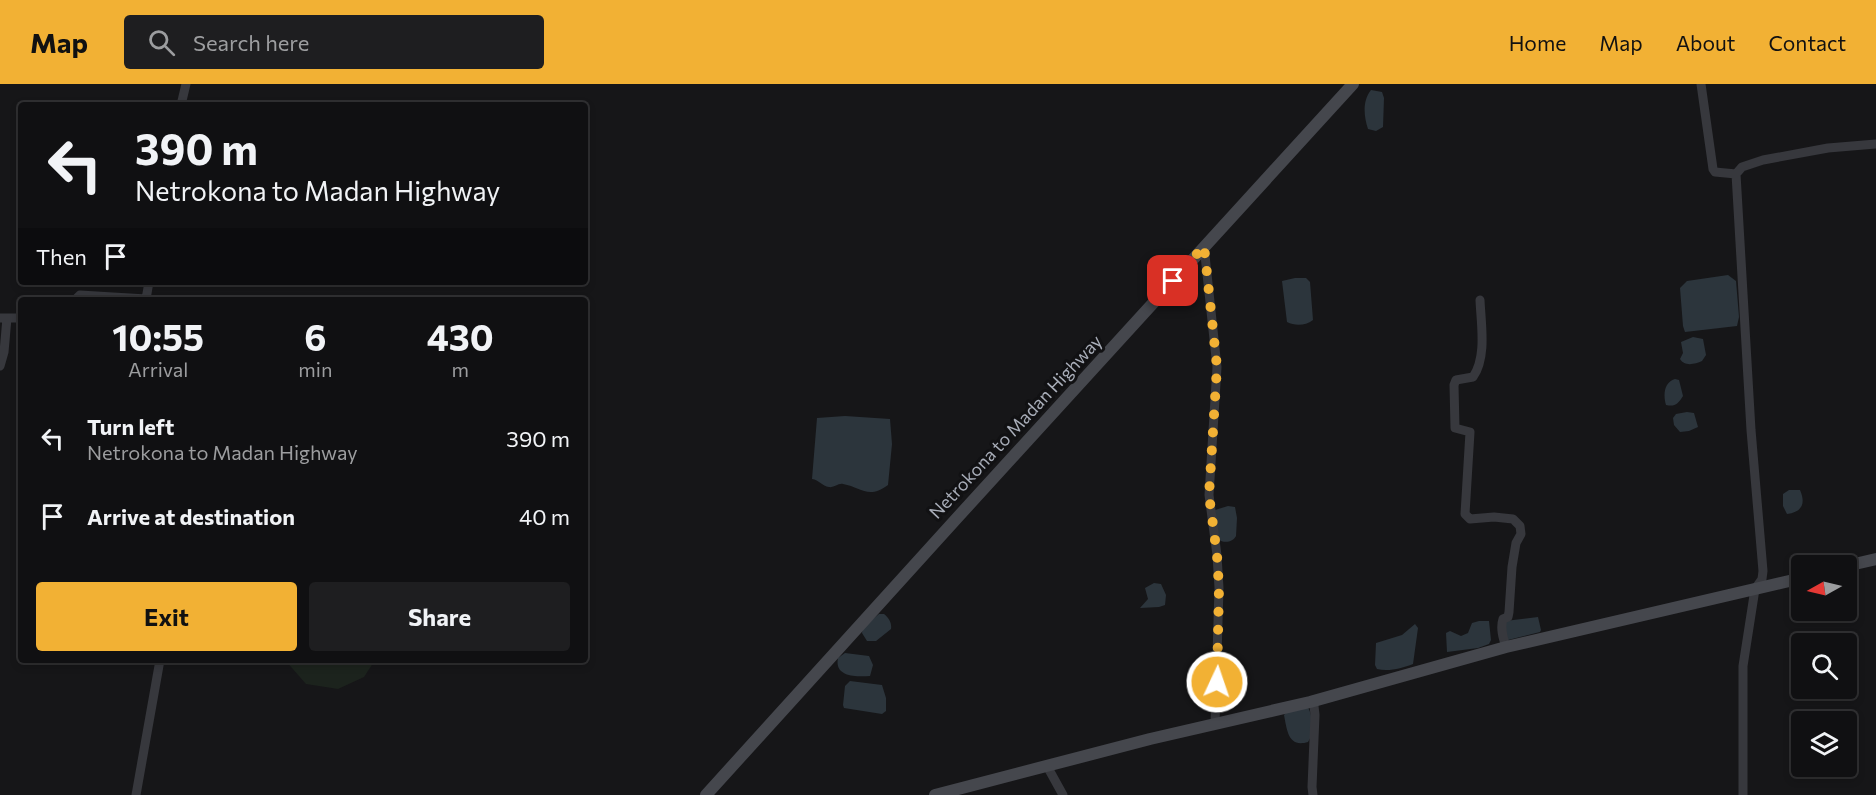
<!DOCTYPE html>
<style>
:root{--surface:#101012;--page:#1e1e20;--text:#f1f3f6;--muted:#9c9d9f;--line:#303032;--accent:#f2b134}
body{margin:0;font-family:Commissioner,sans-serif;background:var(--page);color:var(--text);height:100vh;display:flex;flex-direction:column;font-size:22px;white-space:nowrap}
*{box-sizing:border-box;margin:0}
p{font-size:20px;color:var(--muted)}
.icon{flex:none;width:33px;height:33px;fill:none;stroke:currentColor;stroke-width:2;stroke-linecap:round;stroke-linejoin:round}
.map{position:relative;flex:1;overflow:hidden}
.side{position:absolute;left:18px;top:213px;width:570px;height:366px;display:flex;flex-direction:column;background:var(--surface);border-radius:6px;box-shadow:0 3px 9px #0003,0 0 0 2px var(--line)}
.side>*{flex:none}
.top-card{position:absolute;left:18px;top:18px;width:570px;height:183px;border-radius:6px;box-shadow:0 3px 9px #0003,0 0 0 2px var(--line);background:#101012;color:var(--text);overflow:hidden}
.needle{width:39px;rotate:262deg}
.fabs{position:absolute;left:1791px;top:471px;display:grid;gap:12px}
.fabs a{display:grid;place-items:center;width:66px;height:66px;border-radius:6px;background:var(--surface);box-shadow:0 3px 9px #0003,0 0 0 2px var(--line);font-size:30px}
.pin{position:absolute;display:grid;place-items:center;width:51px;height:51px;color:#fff;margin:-26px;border-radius:12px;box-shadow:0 3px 9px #0006}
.me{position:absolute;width:66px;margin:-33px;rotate:3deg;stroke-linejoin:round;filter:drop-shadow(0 0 4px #0008)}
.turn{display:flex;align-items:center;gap:21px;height:126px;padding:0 18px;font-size:27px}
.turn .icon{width:78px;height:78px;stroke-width:2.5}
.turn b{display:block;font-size:42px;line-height:51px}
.then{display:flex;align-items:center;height:57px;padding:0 18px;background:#0003;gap:12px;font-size:22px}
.eta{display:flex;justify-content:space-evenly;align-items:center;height:102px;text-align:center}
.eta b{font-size:36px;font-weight:700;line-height:42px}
.primary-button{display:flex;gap:12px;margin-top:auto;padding:12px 18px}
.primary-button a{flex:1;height:69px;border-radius:6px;background:var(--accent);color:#111;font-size:24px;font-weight:700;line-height:69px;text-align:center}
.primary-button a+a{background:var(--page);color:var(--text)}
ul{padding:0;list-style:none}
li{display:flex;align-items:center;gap:18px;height:78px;padding:0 18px}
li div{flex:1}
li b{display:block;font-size:22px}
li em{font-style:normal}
header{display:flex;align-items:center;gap:36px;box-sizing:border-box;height:84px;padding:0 30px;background:var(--accent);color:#111}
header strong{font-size:28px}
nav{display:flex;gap:33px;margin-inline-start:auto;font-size:21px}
.search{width:420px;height:54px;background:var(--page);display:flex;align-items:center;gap:15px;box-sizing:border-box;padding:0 21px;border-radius:6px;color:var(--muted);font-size:22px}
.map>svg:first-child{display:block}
.green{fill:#1c231d}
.water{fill:#2c353c}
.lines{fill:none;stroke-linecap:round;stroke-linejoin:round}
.minor{stroke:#37383d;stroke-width:9}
.secondary{stroke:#45474d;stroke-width:12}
.route{stroke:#f2b134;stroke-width:10;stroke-dasharray:0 18}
.labels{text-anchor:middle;stroke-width:6;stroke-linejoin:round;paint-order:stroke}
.street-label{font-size:18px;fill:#a8adb8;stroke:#111113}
</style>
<header>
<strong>Map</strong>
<div class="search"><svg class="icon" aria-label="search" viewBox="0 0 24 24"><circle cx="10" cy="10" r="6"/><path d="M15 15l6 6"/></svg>Search here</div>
<nav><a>Home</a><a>Map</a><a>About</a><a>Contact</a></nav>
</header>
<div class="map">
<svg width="1876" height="711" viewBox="0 0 1876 711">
<rect width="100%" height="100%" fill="#161618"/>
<path class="green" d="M285,576H375L364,593L338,605L306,600Z"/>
<path class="water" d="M1371,6L1382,8L1384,14L1383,43L1376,47L1368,45C1364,33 1362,17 1371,6Z
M1728,191L1736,197L1739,233L1737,242L1685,248L1683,242L1680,204L1687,197Z
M1295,194H1306L1310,198L1313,236C1305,242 1295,242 1287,238L1282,197Z
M1693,253L1703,255L1706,271L1702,277C1695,280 1685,283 1680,275L1683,269L1681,258Z
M1675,295L1679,296L1683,312C1678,320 1675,323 1666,321C1663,311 1664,298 1675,295Z
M1687,328L1694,329L1698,343L1689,347L1680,348L1674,341L1673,334L1676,330Z
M845,332L890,335L892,360L888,401C868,416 861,403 843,400C838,399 834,404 829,403C822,402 819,396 812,395L817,334Z
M1789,406H1800C1806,420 1802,428 1787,430L1783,422V410Z
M1228,422L1235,423L1237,434L1236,452C1233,458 1224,460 1218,455L1215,426Z
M1154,499L1161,500L1166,511L1165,521L1159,523L1140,524L1148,515L1145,504Z
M879,530H884C889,534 892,539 891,545L876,557H867L862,549L863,543Z
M1538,533L1541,546L1540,548L1508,556L1505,555V537Z
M1479,537H1489L1491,556L1489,560L1478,564L1447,568L1446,549L1450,547L1461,552L1468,549L1472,539Z
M1415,540L1418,544L1413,580C1402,584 1389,588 1377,585L1375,581L1376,559L1402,551Z
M845,569L869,572L873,581L870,592C856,593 834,593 838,574Z
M850,597L882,601L886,614V627L882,630L844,624L843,621L845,602Z
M1308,623C1313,634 1315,648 1308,658C1288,664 1287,646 1284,631L1288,627Z"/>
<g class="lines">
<path class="minor" d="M1701,0L1713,85L1715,88L1736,90L1751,346L1763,487L1762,495L1755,505L1743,582V711
M181,21L186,0
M1736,90L1742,83L1763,76L1828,64L1876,60
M1204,162L1217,283L1209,411L1217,471L1219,504L1215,640
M75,216L80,211L146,215L149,198
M1480,216C1481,240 1487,273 1473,293L1456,296L1454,301L1455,344L1470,348L1465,430L1470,435L1494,433L1513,435L1520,442L1521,450L1516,459L1512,483L1509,528L1508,533L1503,535C1500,544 1503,554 1506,563
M0,234H21
M0,282L4,268L7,234
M1310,618L1314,622L1315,631L1312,703L1313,711
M1047,682L1063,711
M136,711L160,576"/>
<path class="secondary" d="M1846,482L1876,475
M706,711L957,434L1353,0
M935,711L1150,655L1310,618L1506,563L1802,494"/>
</g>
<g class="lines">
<path class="route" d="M1173,197L1204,162L1217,283L1209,411L1217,471L1219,504L1217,598"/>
</g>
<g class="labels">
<g class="street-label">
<text transform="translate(1016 343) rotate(-47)" y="6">Netrokona to Madan Highway</text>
</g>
</g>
</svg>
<div class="fabs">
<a><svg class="needle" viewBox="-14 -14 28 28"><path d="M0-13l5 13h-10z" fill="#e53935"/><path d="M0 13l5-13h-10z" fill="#9c9d9f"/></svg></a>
<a><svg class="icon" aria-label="search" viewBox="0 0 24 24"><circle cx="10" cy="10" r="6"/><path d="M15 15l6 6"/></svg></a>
<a><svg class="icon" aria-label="layers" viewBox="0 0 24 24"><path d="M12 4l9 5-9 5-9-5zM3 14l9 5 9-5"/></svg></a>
</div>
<div class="pin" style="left:1173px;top:197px;background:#d93025"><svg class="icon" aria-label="arrive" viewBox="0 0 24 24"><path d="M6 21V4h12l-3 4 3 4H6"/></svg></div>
<svg class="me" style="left:1217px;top:598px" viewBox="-20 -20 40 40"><circle r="17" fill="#f2b134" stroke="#fff" stroke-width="3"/><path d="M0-11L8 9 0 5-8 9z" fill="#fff"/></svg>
<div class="top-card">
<div class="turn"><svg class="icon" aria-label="left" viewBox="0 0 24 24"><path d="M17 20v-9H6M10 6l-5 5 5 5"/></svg><div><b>390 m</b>Netrokona to Madan Highway</div></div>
<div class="then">Then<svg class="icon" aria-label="arrive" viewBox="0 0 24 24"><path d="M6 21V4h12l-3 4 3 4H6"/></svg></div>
</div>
<section class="side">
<div class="eta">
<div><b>10:55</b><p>Arrival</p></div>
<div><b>6</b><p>min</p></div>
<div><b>430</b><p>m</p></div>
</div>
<ul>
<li><svg class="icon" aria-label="left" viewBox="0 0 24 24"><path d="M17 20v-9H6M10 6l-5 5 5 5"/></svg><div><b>Turn left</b><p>Netrokona to Madan Highway</p></div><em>390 m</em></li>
<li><svg class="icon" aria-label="arrive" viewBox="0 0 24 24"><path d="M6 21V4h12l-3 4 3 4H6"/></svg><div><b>Arrive at destination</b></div><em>40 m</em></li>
</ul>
<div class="primary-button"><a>Exit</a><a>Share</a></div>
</section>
</div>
